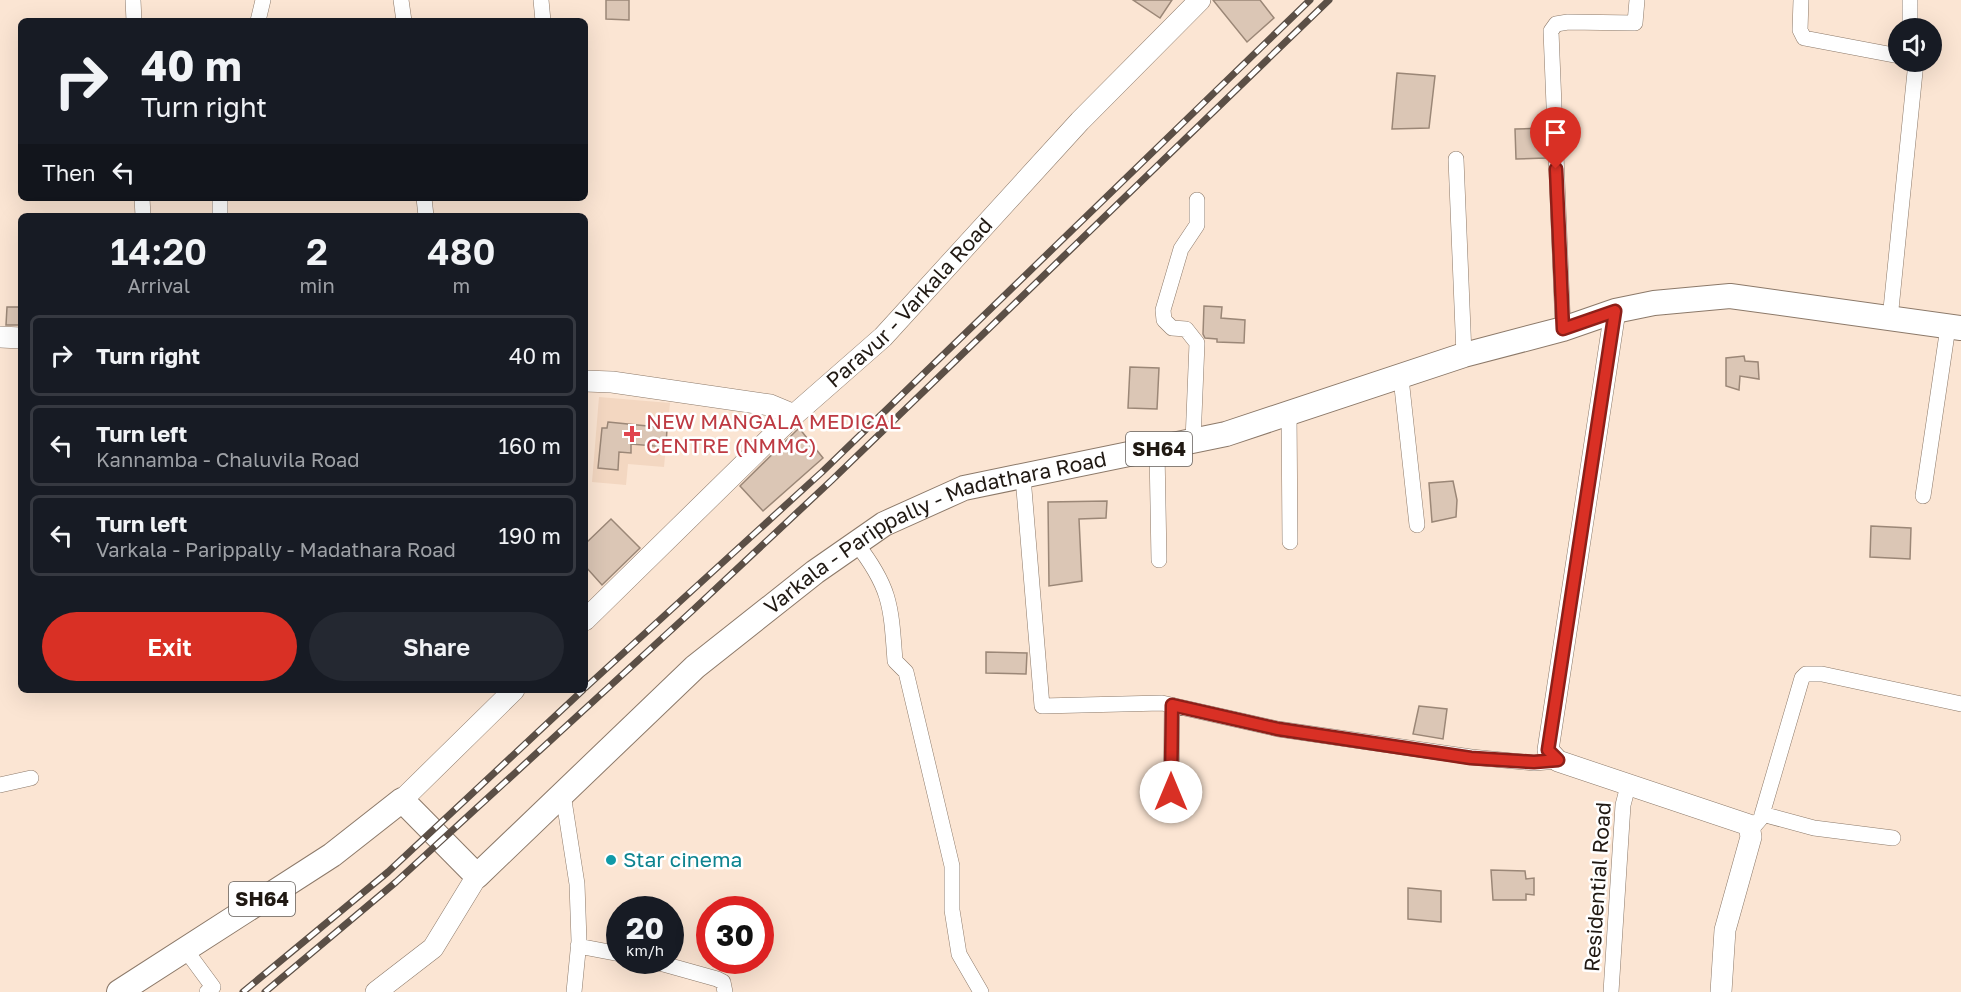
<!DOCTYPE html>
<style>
:root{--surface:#171b24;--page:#242831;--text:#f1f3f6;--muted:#9ea1a6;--line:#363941;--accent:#d93025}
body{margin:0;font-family:"Golos Text",sans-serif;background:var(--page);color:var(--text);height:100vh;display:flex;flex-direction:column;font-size:22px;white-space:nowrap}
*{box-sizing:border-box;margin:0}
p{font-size:20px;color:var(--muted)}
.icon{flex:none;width:33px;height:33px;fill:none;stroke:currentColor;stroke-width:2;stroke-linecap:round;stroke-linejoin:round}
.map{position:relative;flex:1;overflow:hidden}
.details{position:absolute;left:18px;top:213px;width:570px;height:480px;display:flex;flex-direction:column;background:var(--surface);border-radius:9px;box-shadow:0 6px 24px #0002}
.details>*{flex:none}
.guide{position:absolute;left:18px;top:18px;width:570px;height:183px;border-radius:9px;box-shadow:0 6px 24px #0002;background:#171b24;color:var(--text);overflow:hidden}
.controls{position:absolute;left:1888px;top:18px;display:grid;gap:12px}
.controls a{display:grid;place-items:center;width:54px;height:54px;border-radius:50%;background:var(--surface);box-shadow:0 6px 24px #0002;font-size:30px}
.speed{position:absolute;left:606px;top:896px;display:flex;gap:12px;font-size:30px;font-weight:700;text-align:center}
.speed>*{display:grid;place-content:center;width:78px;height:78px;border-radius:50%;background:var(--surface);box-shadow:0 6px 24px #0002;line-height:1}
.speed small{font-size:15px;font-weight:400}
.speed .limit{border:9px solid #d22;background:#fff;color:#111}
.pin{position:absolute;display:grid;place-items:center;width:51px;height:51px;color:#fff;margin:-62px -26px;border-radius:50% 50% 50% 0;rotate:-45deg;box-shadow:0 0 6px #0007}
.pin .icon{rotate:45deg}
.me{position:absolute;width:66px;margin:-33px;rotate:0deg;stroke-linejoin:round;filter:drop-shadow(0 0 4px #0008)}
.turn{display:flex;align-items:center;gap:21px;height:126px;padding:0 24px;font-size:27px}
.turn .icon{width:78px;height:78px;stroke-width:2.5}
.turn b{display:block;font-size:42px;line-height:51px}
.then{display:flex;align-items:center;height:57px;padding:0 24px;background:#0003;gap:12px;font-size:22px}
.eta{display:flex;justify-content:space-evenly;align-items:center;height:102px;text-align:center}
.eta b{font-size:36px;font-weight:600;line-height:42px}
.primary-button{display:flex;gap:12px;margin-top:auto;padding:12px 24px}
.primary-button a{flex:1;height:69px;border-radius:36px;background:var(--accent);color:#fff;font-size:24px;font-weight:600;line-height:69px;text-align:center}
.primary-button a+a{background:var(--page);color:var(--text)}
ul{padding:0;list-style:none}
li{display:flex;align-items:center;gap:18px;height:81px;margin:0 12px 9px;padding:0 12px;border:3px solid var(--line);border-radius:9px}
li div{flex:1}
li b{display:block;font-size:22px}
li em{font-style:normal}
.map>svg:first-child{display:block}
.built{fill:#f3d7c1}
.building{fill:#dbc6b5;stroke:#9b8777;stroke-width:1.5}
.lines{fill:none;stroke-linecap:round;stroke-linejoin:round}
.street-casing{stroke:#8c7969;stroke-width:16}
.secondary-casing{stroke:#8c7969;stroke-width:22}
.primary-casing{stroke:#8c7969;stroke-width:26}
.street{stroke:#fff;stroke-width:15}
.secondary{stroke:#fff;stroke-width:21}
.primary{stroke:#fff;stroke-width:24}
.rail-casing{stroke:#5b4f46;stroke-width:7}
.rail{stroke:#fff;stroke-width:4.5;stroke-dasharray:14;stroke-linecap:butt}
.route-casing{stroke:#8d1f18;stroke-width:15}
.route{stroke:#d93025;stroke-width:10}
.health-dot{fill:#e0444e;stroke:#fff;stroke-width:2}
.culture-dot{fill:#0f9aa8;stroke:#fff;stroke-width:2}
.labels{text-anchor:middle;stroke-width:5;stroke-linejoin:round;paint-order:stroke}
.shield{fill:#fff;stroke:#635e5a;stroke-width:1.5}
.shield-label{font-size:20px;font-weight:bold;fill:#201913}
.street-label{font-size:21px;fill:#201913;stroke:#fff}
.health-label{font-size:21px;fill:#be3a42;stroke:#fff;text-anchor:start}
.culture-label{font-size:21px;fill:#0d838f;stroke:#fff;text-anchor:start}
</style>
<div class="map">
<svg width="1961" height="992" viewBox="0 0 1961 992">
<rect width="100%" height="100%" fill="#fbe5d3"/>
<path class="built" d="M599,397L670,403L664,467L628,464L626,485L592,482Z"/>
<path class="building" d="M606,0H629V20L606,19Z
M1133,0H1172L1160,18Z
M1213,0H1260L1274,18L1247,42Z
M1397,73L1435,76L1429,128L1392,129Z
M1545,128L1546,158L1516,159L1515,129Z
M1204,306L1222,307L1221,318L1245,320L1244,343L1217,342V339L1205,338L1203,334Z
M7,307H21V325H6Z
M1744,356L1745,361L1758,362L1759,379L1740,376L1739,390L1726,386V358Z
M1130,367L1159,368L1157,409L1128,408Z
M608,422L667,428L666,447L631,444V453L619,452L618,470L598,468L602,428H607Z
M799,428L823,458L763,511L740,486Z
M1453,481L1457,500L1456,517L1432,522L1429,483Z
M1107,501L1106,518L1079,519L1082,581L1049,586L1048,502Z
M611,519L640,548L602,585L585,566V544Z
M1871,526L1911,528L1910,559L1870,557Z
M986,652L1027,653L1026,674L986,673Z
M1419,706L1447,709L1443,739L1413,734Z
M1491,870L1525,871L1526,879L1534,878V895L1526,894V900H1493Z
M1408,888L1441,891V922L1408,919Z"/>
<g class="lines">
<g class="street-casing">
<path id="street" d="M133,0L134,21
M401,0L404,21
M541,0L543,21
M1801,0L1800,30L1804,38L1899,56
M1910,0V28
M258,21L263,0
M1456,159L1464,355
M142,198L143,216
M220,198V216
M424,198L426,216
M1890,319L1916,62
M1563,329L1551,31L1556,24L1568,22L1635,23L1637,0
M1401,378L1417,525
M1289,411L1290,542
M1193,441L1197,343L1186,329L1172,328L1164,320L1163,310L1181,249L1197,225V200
M1157,450L1159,560
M1023,477L1042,706L1162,703L1278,729L1471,757L1534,763L1558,761
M1923,496L1948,327
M856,543C891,588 891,606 895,661L906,672L952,866V910L959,954L981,992
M0,785L31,778
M563,794L577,884L579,941L574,992
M1171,814L1172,705
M1762,814L1814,828L1893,838
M1749,825H1755L1761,818L1802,678L1806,674H1822L1961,704
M578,946L620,954
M185,949L213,987L207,992
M649,960L717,979L723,982L725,992
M1611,992L1623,805L1628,786"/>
</g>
<g class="secondary-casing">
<g id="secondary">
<path d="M1615,311L1548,750L1558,761L1749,825L1751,837L1725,930L1721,992"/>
<path d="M0,337L21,338"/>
<path d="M585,381L612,382L770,405L794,415"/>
<path id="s1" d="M585,620L794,415L883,337L1080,121L1200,0"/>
<path d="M402,800L514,690"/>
<path d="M376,992L433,948L477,876"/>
</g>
</g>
<g class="primary-casing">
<g id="primary">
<path id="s2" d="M119,992L332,855L402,800L477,876L695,667L815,572L884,524L964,488L1226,434L1464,355L1563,329L1615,311L1654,303L1730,296L1961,328"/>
</g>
</g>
<use href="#street" class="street"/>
<use href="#secondary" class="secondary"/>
<use href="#primary" class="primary"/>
<g class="rail-casing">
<path id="rail" d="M585,688L822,472L1310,0
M243,992L388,872L583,690
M265,992L396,882L693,610L832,480L1329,0"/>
</g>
<use href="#rail" class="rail"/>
</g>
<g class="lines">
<g class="route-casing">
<path id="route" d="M1171,792L1172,705L1278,729L1471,758L1534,762L1558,760L1548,750L1615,311L1563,329L1556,169"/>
</g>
<use href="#route" class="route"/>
</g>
<path class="health-dot" d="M629 425h6v6h6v6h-6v6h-6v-6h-6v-6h6z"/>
<circle class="culture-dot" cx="611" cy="860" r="6"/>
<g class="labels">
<g class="shield">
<rect x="1126" y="432" width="66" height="34" rx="4.5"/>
<rect x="229" y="882" width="66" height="34" rx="4.5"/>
</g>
<g class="shield-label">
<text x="1159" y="456">SH64</text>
<text x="262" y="906">SH64</text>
</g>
<g class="street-label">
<text dy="7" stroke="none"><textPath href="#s1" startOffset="454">Paravur - Varkala Road</textPath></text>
<text dy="7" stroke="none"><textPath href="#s2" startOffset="1032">Varkala - Parippally - Madathara Road</textPath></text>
<text transform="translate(1598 887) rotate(-86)" y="7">Residential Road</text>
</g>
<g class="health-label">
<text x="646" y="429">NEW MANGALA MEDICAL<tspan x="646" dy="24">CENTRE (NMMC)</tspan></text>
</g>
<g class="culture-label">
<text x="623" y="867">Star cinema</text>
</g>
</g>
</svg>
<div class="controls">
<a><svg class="icon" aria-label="sound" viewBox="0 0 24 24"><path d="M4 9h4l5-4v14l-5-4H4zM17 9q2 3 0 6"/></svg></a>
</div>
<div class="speed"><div>20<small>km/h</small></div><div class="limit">30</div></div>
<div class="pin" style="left:1556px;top:169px;background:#d93025"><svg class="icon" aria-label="arrive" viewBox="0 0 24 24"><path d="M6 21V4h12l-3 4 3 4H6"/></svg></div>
<svg class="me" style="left:1171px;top:792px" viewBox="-20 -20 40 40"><circle r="19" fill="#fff"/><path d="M0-13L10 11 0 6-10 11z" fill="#d93025"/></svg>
<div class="guide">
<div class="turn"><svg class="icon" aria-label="right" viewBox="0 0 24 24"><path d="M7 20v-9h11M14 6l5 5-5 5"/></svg><div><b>40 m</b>Turn right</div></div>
<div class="then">Then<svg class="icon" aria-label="left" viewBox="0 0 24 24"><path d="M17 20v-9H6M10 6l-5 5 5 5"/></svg></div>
</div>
<section class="details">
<div class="eta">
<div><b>14:20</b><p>Arrival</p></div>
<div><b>2</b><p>min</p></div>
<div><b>480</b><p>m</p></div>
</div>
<ul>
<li><svg class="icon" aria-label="right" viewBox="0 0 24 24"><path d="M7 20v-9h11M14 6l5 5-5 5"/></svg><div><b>Turn right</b></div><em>40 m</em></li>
<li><svg class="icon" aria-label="left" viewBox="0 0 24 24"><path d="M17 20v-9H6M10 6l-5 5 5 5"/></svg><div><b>Turn left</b><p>Kannamba - Chaluvila Road</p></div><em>160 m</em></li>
<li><svg class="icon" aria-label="left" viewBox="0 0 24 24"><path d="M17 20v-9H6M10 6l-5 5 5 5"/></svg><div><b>Turn left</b><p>Varkala - Parippally - Madathara Road</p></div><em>190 m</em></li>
</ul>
<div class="primary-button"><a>Exit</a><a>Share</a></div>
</section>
</div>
